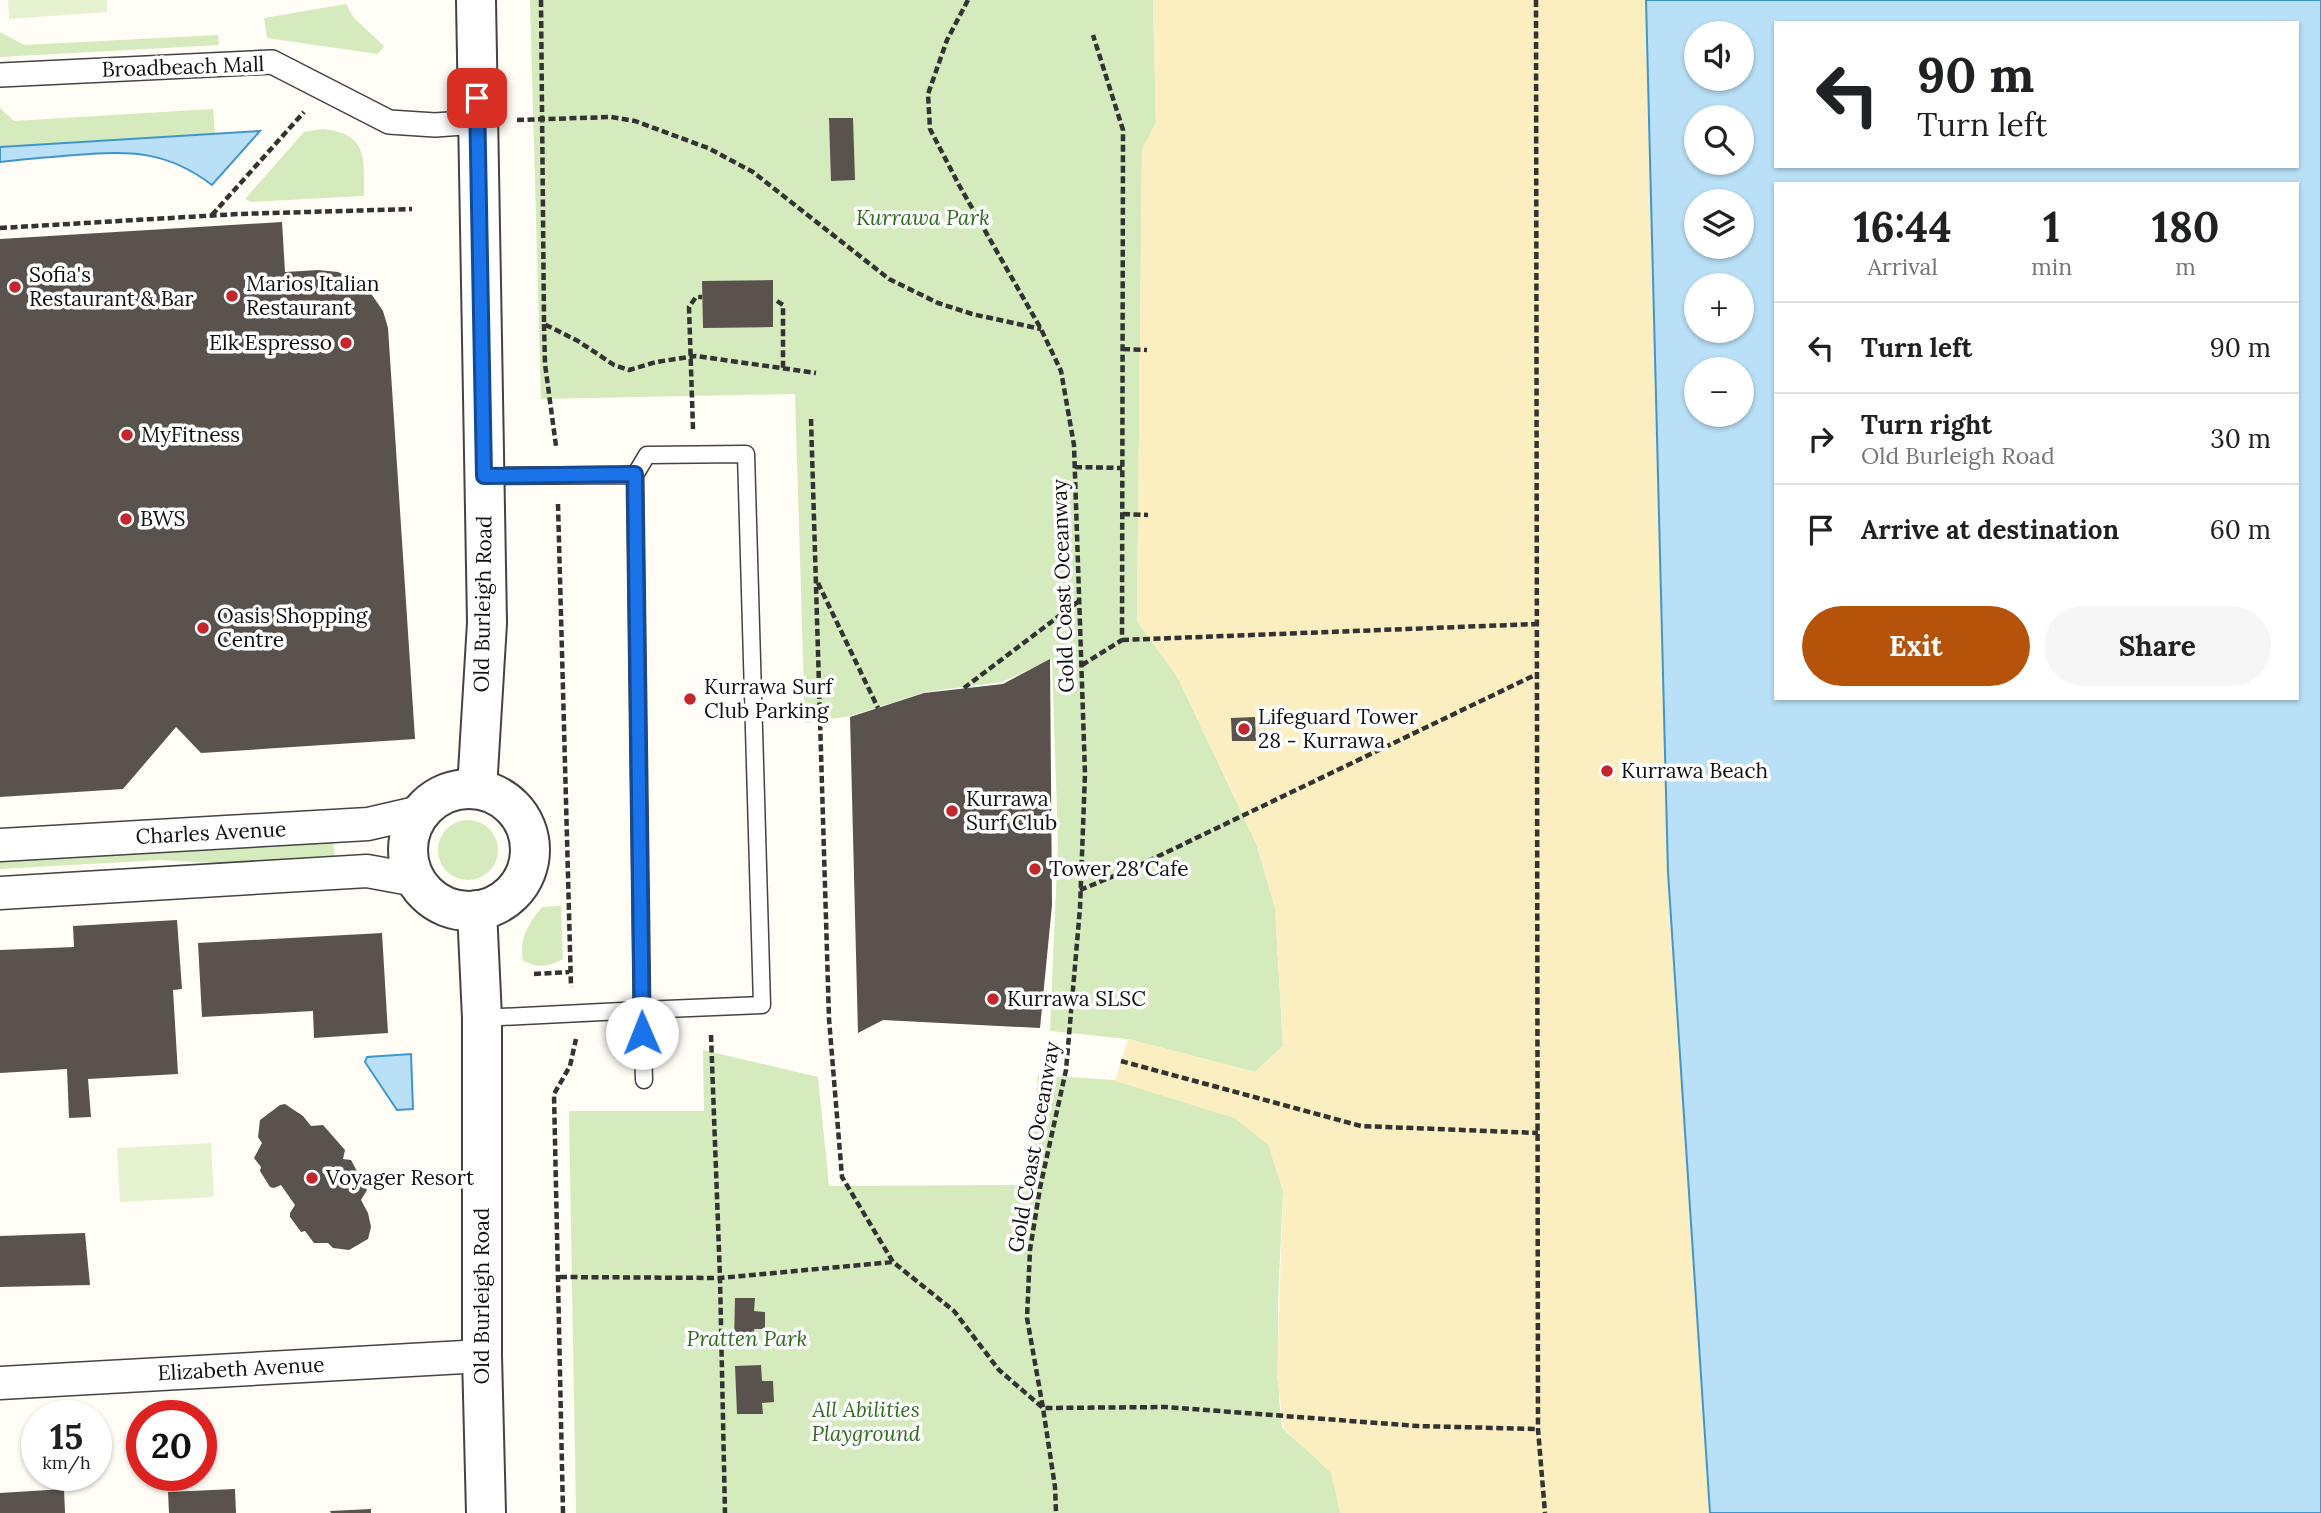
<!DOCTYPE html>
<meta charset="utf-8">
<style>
:root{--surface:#fff;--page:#f6f6f6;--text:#202124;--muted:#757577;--line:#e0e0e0;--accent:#b45309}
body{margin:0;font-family:Lora,serif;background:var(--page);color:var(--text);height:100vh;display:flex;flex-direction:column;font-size:26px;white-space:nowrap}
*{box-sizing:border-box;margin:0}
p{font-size:23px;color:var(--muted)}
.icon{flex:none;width:38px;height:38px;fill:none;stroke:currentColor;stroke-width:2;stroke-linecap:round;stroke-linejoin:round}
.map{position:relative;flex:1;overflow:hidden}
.details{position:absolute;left:1774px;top:182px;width:525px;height:518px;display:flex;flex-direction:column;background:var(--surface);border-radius:0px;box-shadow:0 2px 5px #0004}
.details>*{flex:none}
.banner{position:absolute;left:1774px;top:21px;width:525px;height:147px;border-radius:0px;box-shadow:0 2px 5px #0004;background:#fff;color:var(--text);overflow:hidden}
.controls{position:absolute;left:1684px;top:21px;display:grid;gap:14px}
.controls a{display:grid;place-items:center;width:70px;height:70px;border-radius:50%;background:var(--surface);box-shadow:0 2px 5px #0004;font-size:35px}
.speed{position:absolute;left:21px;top:1400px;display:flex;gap:14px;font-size:35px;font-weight:700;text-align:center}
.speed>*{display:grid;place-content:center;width:91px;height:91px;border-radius:50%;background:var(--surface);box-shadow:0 2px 5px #0004;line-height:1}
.speed small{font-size:18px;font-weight:400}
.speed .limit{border:10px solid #d22;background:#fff;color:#111}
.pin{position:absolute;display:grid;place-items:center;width:60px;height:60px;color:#fff;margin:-30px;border-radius:14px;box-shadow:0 4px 10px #0006}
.me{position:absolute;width:77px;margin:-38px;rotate:359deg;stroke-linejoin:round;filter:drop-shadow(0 0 5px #0008)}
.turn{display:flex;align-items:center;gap:24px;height:147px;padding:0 28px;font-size:32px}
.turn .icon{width:91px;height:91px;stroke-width:2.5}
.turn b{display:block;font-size:49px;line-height:60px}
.eta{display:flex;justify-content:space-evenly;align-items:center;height:119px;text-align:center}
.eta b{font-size:42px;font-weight:700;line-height:49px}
.cta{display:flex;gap:14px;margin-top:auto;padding:14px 28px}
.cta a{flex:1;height:80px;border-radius:42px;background:var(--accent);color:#fff;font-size:28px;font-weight:700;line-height:80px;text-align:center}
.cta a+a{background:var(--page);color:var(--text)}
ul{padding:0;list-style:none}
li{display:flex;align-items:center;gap:21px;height:91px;padding:0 28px;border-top:2px solid var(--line)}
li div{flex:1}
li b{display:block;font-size:26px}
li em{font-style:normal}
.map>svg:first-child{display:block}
.green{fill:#d5ebbd}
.sand{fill:#fbeec1;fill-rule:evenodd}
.pitch{fill:#e6f2cf}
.water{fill:#b9e0f7;stroke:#3f96cf;stroke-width:2;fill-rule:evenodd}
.building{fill:#5a524d}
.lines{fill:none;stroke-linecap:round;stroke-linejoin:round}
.service-casing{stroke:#444;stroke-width:19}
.pedestrian-casing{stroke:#444;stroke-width:26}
.minor-casing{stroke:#444;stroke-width:35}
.tertiary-casing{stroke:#444;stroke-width:42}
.path{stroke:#333;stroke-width:4.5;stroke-dasharray:7 3.5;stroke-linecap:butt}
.service{stroke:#fff;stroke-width:16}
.pedestrian{stroke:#fff;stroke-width:23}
.minor{stroke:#fff;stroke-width:32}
.tertiary{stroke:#fff;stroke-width:38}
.route-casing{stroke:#114b97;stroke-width:18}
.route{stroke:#1a73e8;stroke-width:12}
.poi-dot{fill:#c4262e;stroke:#fff;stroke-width:2.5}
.labels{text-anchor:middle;stroke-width:7;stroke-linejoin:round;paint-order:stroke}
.street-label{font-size:21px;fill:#111;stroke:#fff}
.park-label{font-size:21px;font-style:italic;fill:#2f6b1f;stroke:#fff}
.poi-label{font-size:21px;fill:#111;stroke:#fff;text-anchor:start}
</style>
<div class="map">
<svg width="2321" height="1513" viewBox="0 0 2321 1513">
<rect width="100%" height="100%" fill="#fffdf5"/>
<path class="green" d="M530,0H1153L1156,123L1142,150L1137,621L1178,678L1256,843L1275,907L1283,1046L1255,1072L1128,1039L1050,1031L1058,845L1052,659L1002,682L925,692L850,716L805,723L795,394L541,399Z
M346,4L354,18L384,46L378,54L267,38L264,18Z
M0,32L24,45L218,35L219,45L0,57Z
M0,108L14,121L213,109L215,134L0,147Z
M322,129C368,133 364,158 364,196L251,202L245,199L304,132Z
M438 850a30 30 0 1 1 60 0a30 30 0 1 1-60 0Z
M333,838L335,859L234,864L160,860L0,869V859Z
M561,906L563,959C549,967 537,968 523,961C519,938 528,924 542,907Z
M703,1050L818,1077L829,1186L1027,1185L1038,1075L1114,1080L1235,1118L1269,1145L1283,1191L1278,1303L1279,1398L1282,1428L1333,1473L1341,1513H576L569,1111H704Z"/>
<path class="sand" d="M1153,0H2002L1776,23V698L2053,1513H1340L1331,1473L1284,1429L1277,1377L1283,1191L1268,1145L1235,1118L1115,1081L1128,1039L1255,1072L1283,1046L1275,907L1256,843L1178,678L1137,621L1142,150L1156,123ZM1696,33H1741V79H1696ZM1696,117H1741V163H1696ZM1696,201H1741V247H1696ZM1696,285H1741V331H1696ZM1696,369H1741V415H1696Z"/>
<path class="pitch" d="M8,0H107V12L9,19Z
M211,1143L214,1197L120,1202L117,1148Z"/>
<path class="water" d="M1646,0H2321V1513H1710L1668,872ZM1776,23H2298V166H1776ZM1696,33H1741V79H1696ZM1696,117H1741V163H1696ZM1776,184H2298V698H1776ZM1696,201H1741V247H1696ZM1696,285H1741V331H1696ZM1696,369H1741V415H1696Z
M260,131L212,185C166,150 130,151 75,155C50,157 25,159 0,162V147Z
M411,1054L413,1109L397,1110L365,1062L367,1057Z"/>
<path class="building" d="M829,118H853L855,180L831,181Z
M282,222L285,272L318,270L338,272L355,280L372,295L383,311L388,328L415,739L201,753L176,727L123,789L0,797V239Z
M773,280V327L703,328L702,281Z
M1050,659L1052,905L1040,1028L883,1020L858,1033L850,717L924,693L1003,684Z
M1255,717L1256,741H1232L1231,718Z
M177,920L182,989L173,990L178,1074L88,1079L91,1117L69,1118L67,1069L0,1073V950L74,947L73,926Z
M382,933L388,1033L314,1038L313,1011L202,1017L198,943Z
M285,1104L303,1116L311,1126L323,1125L345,1150L343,1159L351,1160L367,1190L361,1200L368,1213L371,1227L368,1239L349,1250L333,1248L328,1243H314L305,1231L301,1232L290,1217V1213L295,1205L281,1185L274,1188L270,1187L260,1171L261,1167L254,1158L262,1143L258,1137L260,1120L280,1105Z
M85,1233L90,1285L0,1287V1236Z
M735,1298H755L754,1311L765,1312V1329H754L755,1344H734Z
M761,1365L762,1381H773L774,1402L762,1403L763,1414H737L735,1366Z
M64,1489L65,1513H0V1493Z
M235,1489L236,1513H169L168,1492Z
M371,1509V1513H331L330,1511Z"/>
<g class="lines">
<g class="service-casing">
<path id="service" d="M635,475L647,455L746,454L762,1005L642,1010L644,1080
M482,1018L642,1010L635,475L484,476"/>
</g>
<g class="pedestrian-casing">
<path id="pedestrian" d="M0,75L272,62L389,122L435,125L478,122"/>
</g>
<g class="minor-casing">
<path id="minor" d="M0,845L368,824L420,812
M0,893L367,871L416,880
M0,1383L482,1356"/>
</g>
<g class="tertiary-casing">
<path id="tertiary" d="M476,0L487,623L477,789
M408 850a61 61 0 1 1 122 0a61 61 0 1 1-122 0Z
M477,910L482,1018V1356L486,1513"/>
</g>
<path class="path" d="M541,0L544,324L578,341L614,365L629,370L656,362L696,356L816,373
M968,0L947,40L928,94L930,129L959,185L1041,329L1061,371L1074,445L1085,774L1080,908L1066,1070L1040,1188L1030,1250L1027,1318L1043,1408L1055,1487L1056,1513
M1536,0L1538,1429L1545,1513
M517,120L611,117L635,121L708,148L753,172L889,279L938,303L972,314L1041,329
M212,215L304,112
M0,228L238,214L412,209
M777,301L783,305V369
M544,324L545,364L556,446
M1123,349L1147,350
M811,419L829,1019L842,1177L893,1262L954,1311L999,1370L1043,1408L1166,1407L1417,1426L1538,1429
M693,429L689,307L696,297H702
M1075,467L1122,468
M558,504L571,987
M1123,514L1148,515
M818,583L878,708
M1122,640L1536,624
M1082,665L1122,640L1123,130L1093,35
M964,688L1079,601
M1080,890L1138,866L1537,674
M534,974L569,972
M711,1035L720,1278L725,1513
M1121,1061L1361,1126L1538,1133
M560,1277L720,1278L893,1262
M563,1513L554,1094L570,1066L576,1039"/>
<use href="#service" class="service"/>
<use href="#pedestrian" class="pedestrian"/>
<use href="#minor" class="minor"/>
<use href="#tertiary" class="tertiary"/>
</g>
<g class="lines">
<g class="route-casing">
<path id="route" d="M477,98L484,476L635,474L642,1033"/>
</g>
<use href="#route" class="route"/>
</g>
<g class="poi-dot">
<circle cx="15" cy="287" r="7"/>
<circle cx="232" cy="296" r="7"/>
<circle cx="346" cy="343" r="7"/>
<circle cx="127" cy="435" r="7"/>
<circle cx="126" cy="519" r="7"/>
<circle cx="203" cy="628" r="7"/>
<circle cx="690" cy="699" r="7"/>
<circle cx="1244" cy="729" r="7"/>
<circle cx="1607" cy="771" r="7"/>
<circle cx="952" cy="811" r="7"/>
<circle cx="1035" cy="869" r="7"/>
<circle cx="993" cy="999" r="7"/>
<circle cx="312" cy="1178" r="7"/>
</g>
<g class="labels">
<g class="street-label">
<text transform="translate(183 67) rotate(-2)" y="7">Broadbeach Mall</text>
<text transform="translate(1063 586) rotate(-92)" y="7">Gold Coast Oceanway</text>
<text transform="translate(483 604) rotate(-89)" y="7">Old Burleigh Road</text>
<text transform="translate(211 833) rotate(-3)" y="7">Charles Avenue</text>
<text transform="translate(1034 1147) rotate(-80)" y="7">Gold Coast Oceanway</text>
<text transform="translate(482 1296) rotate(-90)" y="7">Old Burleigh Road</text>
<text transform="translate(241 1369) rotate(-3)" y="7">Elizabeth Avenue</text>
</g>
<g class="park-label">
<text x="923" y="225">Kurrawa Park</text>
<text x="747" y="1346">Pratten Park</text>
<text x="866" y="1417">All Abilities<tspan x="866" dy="24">Playground</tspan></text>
</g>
<g class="poi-label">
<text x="29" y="282">Sofia's<tspan x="29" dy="24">Restaurant &amp; Bar</tspan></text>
<text x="246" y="291">Marios Italian<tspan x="246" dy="24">Restaurant</tspan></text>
<text x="332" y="350" text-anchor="end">Elk Espresso</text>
<text x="141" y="442">MyFitness</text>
<text x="140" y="526">BWS</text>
<text x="217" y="623">Oasis Shopping<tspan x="217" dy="24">Centre</tspan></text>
<text x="704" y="694">Kurrawa Surf<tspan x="704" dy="24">Club Parking</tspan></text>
<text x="1258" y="724">Lifeguard Tower<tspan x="1258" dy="24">28 - Kurrawa</tspan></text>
<text x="1621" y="778">Kurrawa Beach</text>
<text x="966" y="806">Kurrawa<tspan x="966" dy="24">Surf Club</tspan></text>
<text x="1049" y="876">Tower 28 Cafe</text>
<text x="1007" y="1006">Kurrawa SLSC</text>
<text x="326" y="1185">Voyager Resort</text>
</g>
</g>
</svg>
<div class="controls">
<a><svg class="icon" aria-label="sound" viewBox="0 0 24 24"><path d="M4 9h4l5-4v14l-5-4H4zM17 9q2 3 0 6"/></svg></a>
<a><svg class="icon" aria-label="search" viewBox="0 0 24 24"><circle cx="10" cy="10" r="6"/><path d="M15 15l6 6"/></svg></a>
<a><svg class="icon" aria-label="layers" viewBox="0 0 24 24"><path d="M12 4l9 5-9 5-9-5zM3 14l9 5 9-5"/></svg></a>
<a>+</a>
<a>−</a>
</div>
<div class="speed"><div>15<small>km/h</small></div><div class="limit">20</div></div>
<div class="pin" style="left:477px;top:98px;background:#d93025"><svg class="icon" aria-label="arrive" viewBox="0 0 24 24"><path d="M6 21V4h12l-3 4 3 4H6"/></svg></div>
<svg class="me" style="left:642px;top:1033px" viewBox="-20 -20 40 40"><circle r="19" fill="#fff"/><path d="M0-13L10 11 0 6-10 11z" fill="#1a73e8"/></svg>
<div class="banner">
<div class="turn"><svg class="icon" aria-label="left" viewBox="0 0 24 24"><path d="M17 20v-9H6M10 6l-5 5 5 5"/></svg><div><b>90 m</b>Turn left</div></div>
</div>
<section class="details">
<div class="eta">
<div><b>16:44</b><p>Arrival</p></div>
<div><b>1</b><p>min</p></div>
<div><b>180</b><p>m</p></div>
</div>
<ul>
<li><svg class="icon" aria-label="left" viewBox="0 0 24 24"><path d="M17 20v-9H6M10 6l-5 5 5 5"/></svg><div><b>Turn left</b></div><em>90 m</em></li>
<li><svg class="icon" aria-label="right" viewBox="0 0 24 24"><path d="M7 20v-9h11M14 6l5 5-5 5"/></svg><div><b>Turn right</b><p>Old Burleigh Road</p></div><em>30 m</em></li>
<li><svg class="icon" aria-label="arrive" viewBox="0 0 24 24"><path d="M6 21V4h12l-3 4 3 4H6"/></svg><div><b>Arrive at destination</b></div><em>60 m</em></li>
</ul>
<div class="cta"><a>Exit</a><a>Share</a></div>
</section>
</div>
